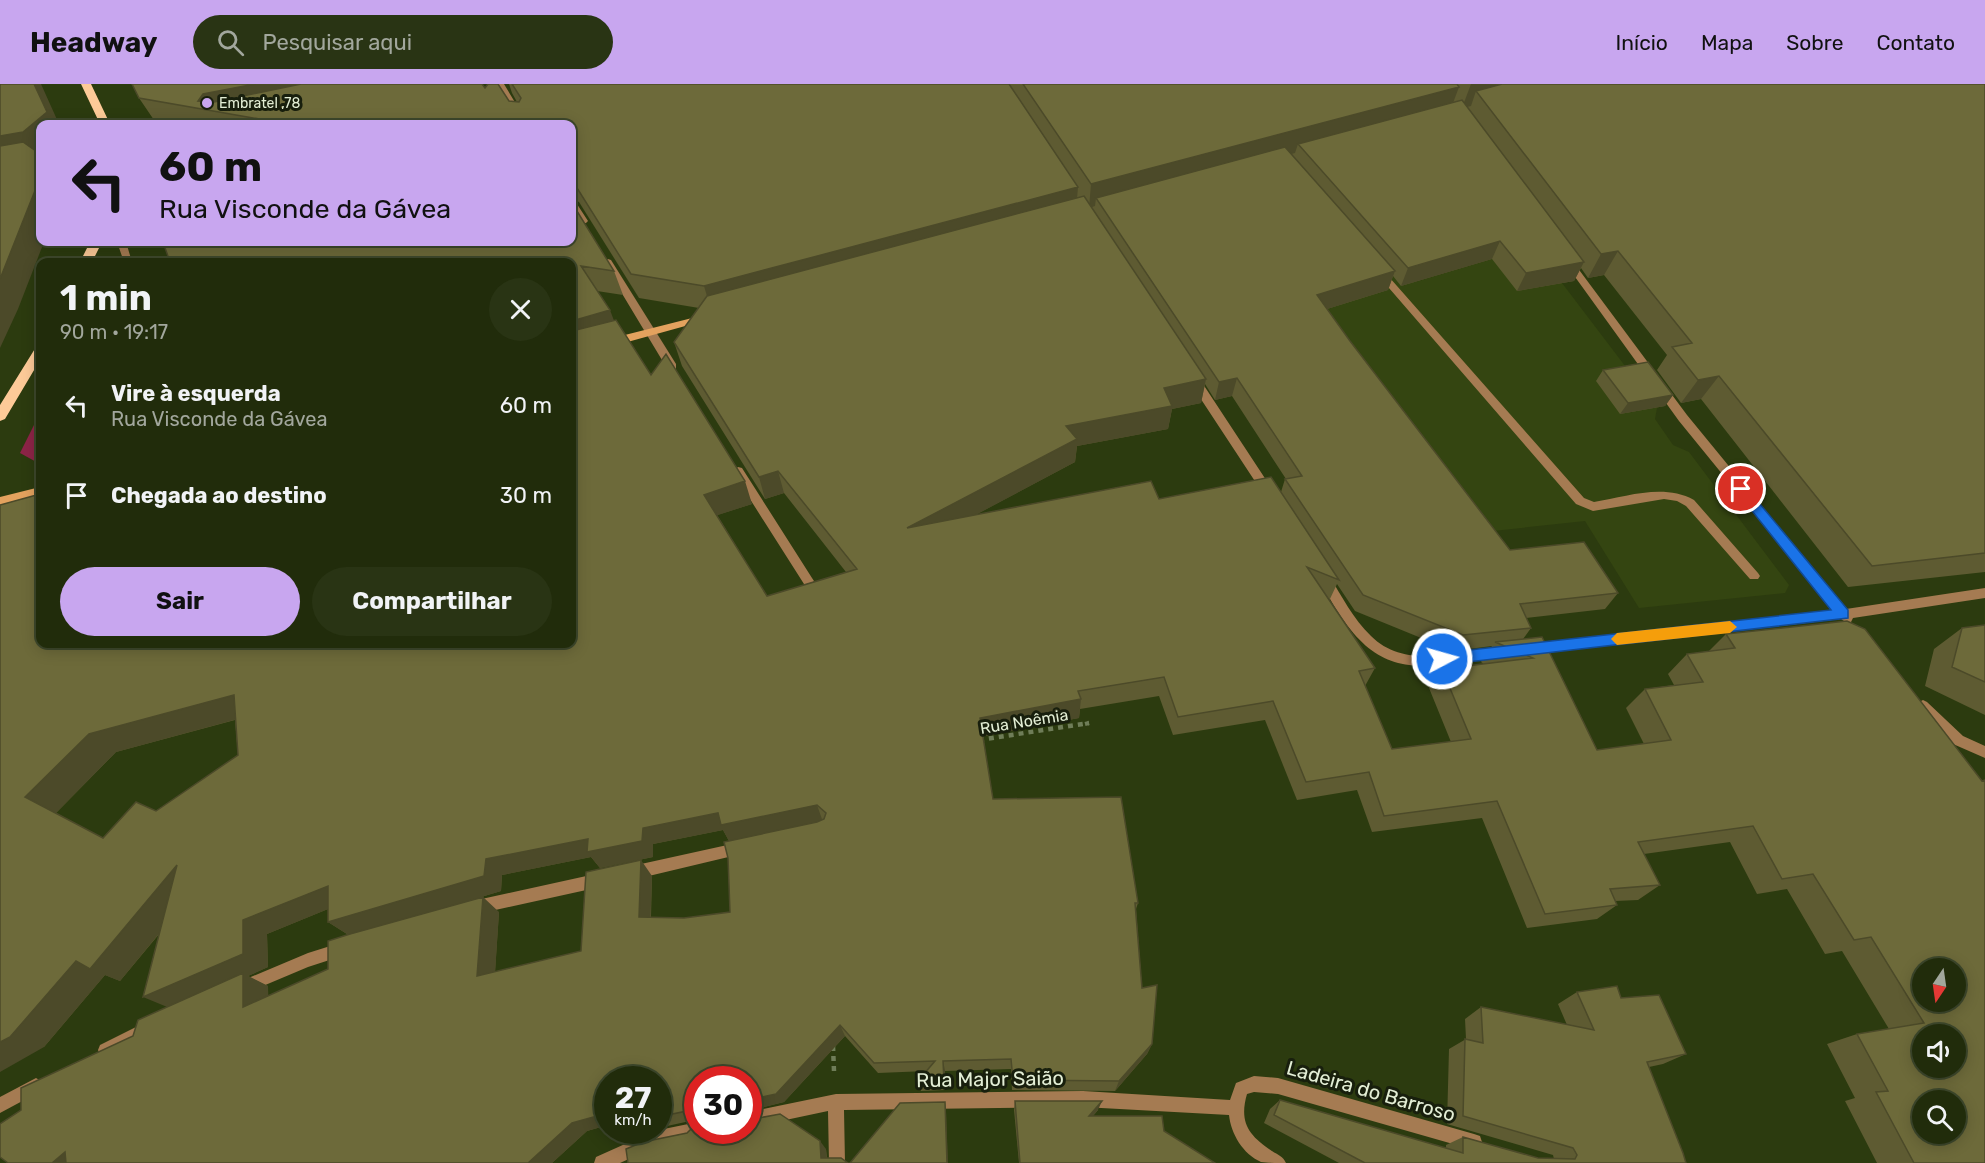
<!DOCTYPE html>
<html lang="pt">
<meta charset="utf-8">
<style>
:root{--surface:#212c0b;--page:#293414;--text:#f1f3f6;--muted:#a2a79d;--line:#3e482c;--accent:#c8a6ef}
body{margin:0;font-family:Rubik,sans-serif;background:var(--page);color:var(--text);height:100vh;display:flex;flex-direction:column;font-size:22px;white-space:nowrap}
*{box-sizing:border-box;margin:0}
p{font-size:20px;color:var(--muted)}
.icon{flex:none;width:33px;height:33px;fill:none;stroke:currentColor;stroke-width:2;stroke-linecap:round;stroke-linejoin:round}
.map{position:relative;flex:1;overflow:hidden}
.sheet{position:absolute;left:36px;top:174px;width:540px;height:390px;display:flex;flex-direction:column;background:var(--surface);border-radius:12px;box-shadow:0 3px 15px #0003,0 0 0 2px var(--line)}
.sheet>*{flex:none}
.guide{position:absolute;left:36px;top:36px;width:540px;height:126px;border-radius:12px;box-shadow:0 3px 15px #0003,0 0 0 2px var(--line);background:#c8a6ef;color:#111;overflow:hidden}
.needle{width:39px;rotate:193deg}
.controls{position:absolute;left:1912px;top:874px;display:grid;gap:12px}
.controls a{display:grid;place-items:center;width:54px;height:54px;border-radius:50%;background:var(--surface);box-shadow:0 3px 15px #0003,0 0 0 2px var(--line);font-size:30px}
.speed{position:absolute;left:594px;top:982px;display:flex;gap:12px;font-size:30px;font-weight:700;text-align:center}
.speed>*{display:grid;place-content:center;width:78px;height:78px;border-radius:50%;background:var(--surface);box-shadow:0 3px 15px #0003,0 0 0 2px var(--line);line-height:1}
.speed small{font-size:15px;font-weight:400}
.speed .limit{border:9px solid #d22;background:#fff;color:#111}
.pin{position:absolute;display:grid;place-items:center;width:51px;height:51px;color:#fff;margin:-26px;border:3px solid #fff;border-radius:50%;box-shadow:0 2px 6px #0007}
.me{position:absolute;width:66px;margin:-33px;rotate:84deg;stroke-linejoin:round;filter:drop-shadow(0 0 4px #0008)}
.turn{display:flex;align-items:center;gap:21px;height:126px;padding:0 24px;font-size:27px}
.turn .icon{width:78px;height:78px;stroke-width:2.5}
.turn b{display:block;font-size:42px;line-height:51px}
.round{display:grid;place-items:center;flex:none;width:63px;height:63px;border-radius:32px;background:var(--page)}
.summary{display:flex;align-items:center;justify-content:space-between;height:102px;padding:0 24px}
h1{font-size:36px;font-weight:700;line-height:45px}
.primary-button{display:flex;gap:12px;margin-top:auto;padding:12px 24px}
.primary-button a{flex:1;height:69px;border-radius:36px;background:var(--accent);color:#111;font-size:24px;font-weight:700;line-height:69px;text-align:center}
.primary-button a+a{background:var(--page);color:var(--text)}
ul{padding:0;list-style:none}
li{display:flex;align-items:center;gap:18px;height:90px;padding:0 24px}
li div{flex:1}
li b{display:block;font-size:22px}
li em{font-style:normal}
header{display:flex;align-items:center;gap:36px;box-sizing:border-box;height:84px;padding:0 30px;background:var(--accent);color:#111}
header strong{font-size:28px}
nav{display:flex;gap:33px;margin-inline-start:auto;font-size:21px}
.search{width:420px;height:54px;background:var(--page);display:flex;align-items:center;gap:15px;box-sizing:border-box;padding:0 21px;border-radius:33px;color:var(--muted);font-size:22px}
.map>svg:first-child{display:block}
.built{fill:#344511}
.green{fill:#8d2447}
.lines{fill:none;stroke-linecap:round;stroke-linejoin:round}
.path-far1{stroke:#6f7d58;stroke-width:4;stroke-dasharray:4.5 4.5;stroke-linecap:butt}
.path{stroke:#6f7d58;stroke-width:4.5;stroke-dasharray:5 5;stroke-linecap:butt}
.lane{fill:#a57b52;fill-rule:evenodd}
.street{fill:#a57b52;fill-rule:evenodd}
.secondary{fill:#e4a25e;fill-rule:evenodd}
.primary{fill:#fdca98;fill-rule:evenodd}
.wall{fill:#5e5b32;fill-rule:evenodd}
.shaded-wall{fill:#4c4a29}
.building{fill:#6d6a3a;stroke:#4c4a29;stroke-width:1.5;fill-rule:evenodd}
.route{fill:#1a73e8;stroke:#114b97;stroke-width:1.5}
.slow{fill:#f59e0b}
.poi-dot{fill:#c8a6ef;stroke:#181f0d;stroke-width:2}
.labels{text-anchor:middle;stroke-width:6;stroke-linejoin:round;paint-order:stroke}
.far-poi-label{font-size:14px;fill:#e3eed5;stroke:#181f0d;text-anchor:start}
.street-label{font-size:16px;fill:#e3eed5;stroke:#181f0d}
.near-street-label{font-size:20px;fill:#e3eed5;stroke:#181f0d}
</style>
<header>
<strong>Headway</strong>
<div class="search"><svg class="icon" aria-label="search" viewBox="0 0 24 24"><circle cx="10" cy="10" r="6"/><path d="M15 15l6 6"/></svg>Pesquisar aqui</div>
<nav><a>Início</a><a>Mapa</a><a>Sobre</a><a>Contato</a></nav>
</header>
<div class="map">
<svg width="1985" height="1079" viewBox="0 0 1985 1079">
<rect width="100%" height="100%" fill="#2c3b0f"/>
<path class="built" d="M1334,85L1415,198L1492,175L1562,199L1657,324L1655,335L1673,361L1689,368L1789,501L1785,509L1639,524L1585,437L1474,449L1311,230L1356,215Z"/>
<path class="green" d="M40,329V380L20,369Z"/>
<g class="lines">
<path class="path-far1" d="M1085,640L1089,639"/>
<path class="path" d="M979,656L1089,639
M833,962L834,987"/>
<path class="lane" d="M117,158H126L132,178H124Z
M1379,184L1382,185L1584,414L1594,418C1626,413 1663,399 1694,416L1758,489L1760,492L1758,495H1750L1686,422L1677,417L1664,415L1593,427L1576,420L1376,189L1374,187Z"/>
<path class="street" d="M496,0H504L528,40H520Z
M572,116L575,117L588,137L586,139H580C575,131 571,125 572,116Z
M1568,174L1571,175L1687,331L1846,525L1985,504V514L1853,534L1851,538L1847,539L1841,535L1532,570L1528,569L1526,565L1528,561L1532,560L1833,526L1679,337L1565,179L1563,177Z
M608,175L611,176L676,280V286H668L603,178Z
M1195,293L1199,294L1272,405L1274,408L1272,411H1264L1191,300L1190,297L1191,294Z
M738,383L742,384L812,494L814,497L812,500H804L734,390L733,387Z
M1325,490L1329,492C1342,512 1353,535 1371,552C1405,586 1461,569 1503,563L1507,564L1509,568L1507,572L1503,573C1401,589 1371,594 1319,495L1321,492Z
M1923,616L1927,618L1963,652L1985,662V674L1953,660L1919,626L1917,622L1919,618Z
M741,758L746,759L748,764L746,769L741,770L632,796L627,794L625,789L627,784L632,782Z
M600,789L605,791L607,796L605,801L600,803L477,830L472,828L470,823L472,818L477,816Z
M343,858L348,860L350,865L348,870L308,883L244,910L239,908L237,903L239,898L308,869Z
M148,937L153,939L155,944L153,949L105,973L100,971L98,966L100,961Z
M1254,992L1278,994L1474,1050L1480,1052L1482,1058L1480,1064L1474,1066L1278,1010L1254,1008L1247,1010C1239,1038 1248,1051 1272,1067C1278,1071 1283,1072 1286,1079C1279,1079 1268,1079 1261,1078C1243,1070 1231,1050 1229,1031L1083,1023L844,1026L845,1079H829L828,1027L748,1044V1028L836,1010L1083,1007L1230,1016L1236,999Z
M36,994L41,997L44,1002L41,1007L0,1029V1013Z
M698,1038V1047H705L703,1051L698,1054L655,1063L620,1079H594L596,1073L654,1047Z"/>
<path class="secondary" d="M704,231L709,234L707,236L613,262L608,258L613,254Z
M40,403V411L0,421V413Z"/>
<path class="primary" d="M81,0H91L110,40H100Z
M90,158H102L92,178H80Z
M40,262V276L5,335L0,337V321L36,263Z"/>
</g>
<path class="wall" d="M509,0H1985V488L1848,503L1701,315L1681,319L1657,286L1667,271L1604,191L1588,194L1581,184L1574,197L1517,207L1492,175L1401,202L1393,192L1388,206L1327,225L1350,257L1510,466L1618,509L1605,525L1526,534L1531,544L1523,555L1597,666L1644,660L1626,624L1645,605L1674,601L1668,590L1687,570L1708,568L1726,550L1847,537L1985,1079H1877L1845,1017L1855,1014L1827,960L1857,950L1889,945L1842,867L1825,870L1787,805L1757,810L1730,758L1644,770L1660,801L1638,816L1615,817L1617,821L1597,835L1527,844L1482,734L1372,748L1357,706L1297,716L1265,636L1173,651L1159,612L1080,625L1079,634L983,652L993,715L1138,819L1136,825L1142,904L1152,960L1147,970L1115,1007L1012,1006L1011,985L945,987V1006L921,1007L918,997L927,987L878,989L845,952L784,1018L748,1027V996L698,1047L826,1065L827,1074L848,1079L687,1049L695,1041L690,1037L658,1044V996H608V1041L587,1047L552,1079H8L133,952L167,923L160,849L120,897L105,891L44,963L0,421L572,560V158L614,187L623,211L597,207L614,237L651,291L752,420L717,431L767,512L846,488L784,409L765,415L682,282L674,258L699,224L639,214L579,118L572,115V40H167L156,39L139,14L485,4L509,17L517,18L512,9ZM1205,300L1215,316L1232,312L1286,395H1285L1281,408L1159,415L975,431L1075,378L1077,362L1168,345L1172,325L1201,319ZM1337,500L1355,527L1453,567L1492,562L1481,578L1484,580L1442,585L1429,604L1451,658L1392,665L1365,602L1375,584L1329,517ZM235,636L238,671L156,727L103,754L56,729L116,668ZM723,746L729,757L730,828L684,834L651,833L652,792L581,867L495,888L499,828L458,820L501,807L502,791L591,773L600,784L653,773V760ZM328,825V838L347,850L328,885L268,912V902L248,892L268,883L267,850Z
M1603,286L1673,311L1665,322L1620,330L1596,297Z
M1985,541V631L1925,602L1934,565L1962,544Z
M1577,908L1621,914L1686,970L1663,980L1649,983L1686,1079H1339L1264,1039L1270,1025L1280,1016L1446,1064V1061L1463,1053L1538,1074L1554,1075L1553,1071L1447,1040L1449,965L1466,955L1465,935L1481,923L1567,941L1558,920Z
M1015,1017L1098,1026L1093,1032L1164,1047L1215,1079H1019L1014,1026Z"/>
<path class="shaded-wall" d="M34,0H41L59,40H40V71L0,78V52Z
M255,0H386L203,26L198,17L203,10Z
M1471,0H1551L1476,7L1471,22L1462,24Z
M1459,3L1450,27L1298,60L1295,69L1101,121L1096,114L1095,122L1089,124L1091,100Z
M40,94V158H44L18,225L0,264V195Z
M1078,103L1076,127L711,226L704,202Z
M1500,157L1492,175L1401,202L1408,184Z
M1618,167L1604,191L1588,194L1601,170Z
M1584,178L1574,197L1517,207L1526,189Z
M1395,187L1388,206L1311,230L1317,211Z
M610,226L619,250L572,263V237Z
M1719,292L1701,315L1681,319L1698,296Z
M1237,294L1232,312L1215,316L1219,298Z
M1206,295L1201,319L1172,325L1168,345L1077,362L1075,378L910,466L907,444L1066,342L1164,304Z
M1673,311L1665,322L1620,330L1628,319Z
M778,387L784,409L765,415L759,393Z
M745,397L752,420L712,433L704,411Z
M234,611L256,630L116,668L55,730L25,713L89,650Z
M1081,615L1079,634L980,653V634Z
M817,721L823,738L729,757L723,746L653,760V773L600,784L591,773L502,791L501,807L350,852L328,838L486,775L718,729Z
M641,776L652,792L650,847L639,833Z
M177,781L203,796L120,897L105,891L44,963L0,988V958L76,877Z
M328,802L350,816L267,850L268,883L248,892L268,902L269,934L172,925L143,913L243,836Z
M483,813L499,828L494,905L477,892Z
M840,941L845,952L784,1018L748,1027V1016Z
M1152,960L1147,970L1115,1007L1119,997Z
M943,977L945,987V1006L944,997Z
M1102,1017L1098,1026L1086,1040L1089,1032Z
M945,1018L946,1027L948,1079H947Z
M608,1029V1041L587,1047L552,1079H528L572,1039Z
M629,1047H649L638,1052Z
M820,1057L826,1065L827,1079L821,1074Z
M65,1068L94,1079H52Z"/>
<path class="building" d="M0,0H34L47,28L23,48L0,52Z
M132,0H255L203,10L198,17L214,18L301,0H482L485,4L488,0H498L509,17L519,18L521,14L512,0H1009L1078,103L704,202L631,190L572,96V40H288L139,14Z
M1023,0H1457L1459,3L1091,100Z
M1502,0H1985V469L1872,482L1719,292L1698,296L1672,263L1692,259L1618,167L1601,170L1476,7Z
M1462,16L1584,178L1526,189L1500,157L1408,184L1298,60Z
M23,58L40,70V94L0,195V62Z
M1285,63L1395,187L1317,211L1350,257L1510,466L1584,458L1618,509L1520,520L1531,544L1463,551L1363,511L1285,395L1302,392L1237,294L1219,298L1096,114Z
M1084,112L1206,295L1164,304L1172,322L1066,342L1077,355L907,444L1151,397L1159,415L1271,393L1339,496L1307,483L1375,584L1359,587L1392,665L1471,655L1442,585L1533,574L1495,558L1542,553L1597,666L1671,656L1645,605L1703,598L1687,570L1735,564L1726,550L1847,537L1865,545L1982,697L1985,696V1079H1914L1876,1008L1888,1007L1857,950L1924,939L1871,853L1854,856L1813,790L1782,795L1753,742L1638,758L1660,801L1610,805L1617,821L1545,830L1497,717L1384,732L1369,688L1306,698L1273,617L1178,633L1164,593L1078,607L1081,615L980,634L993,715L1121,713L1138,819H1135L1142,904L1157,901L1152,960L1119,997L1013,996L1011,975L943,977L944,997H918L935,977L874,979L840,941L776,1010L748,1016V996H698V1047H748V1036L780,1030L820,1057L821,1074H841L848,1079H628L626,1065L643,1058L687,1049L696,1040V1037H689L687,1027L658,1033V996H608V1029L572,1039L528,1079H66L65,1068L52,1079H8L0,1073V1040L21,1026V1004L133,952L138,936L243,889V923L328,885V857L350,850L483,813L477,892L581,867L586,788L641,776L639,833L684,834L730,828L728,774L724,758L817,738L824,735L826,729L817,721L721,741L718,729L643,744L642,757L587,768L588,755L486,775L484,792L328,838V802L243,836V870L143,913L177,781L90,885L76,877L10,953L0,958V421L40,410V560H572V247L616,236L651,291L666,270L745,397L704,411L767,512L857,485L778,387L759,393L674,258L707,212ZM234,611L238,671L156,727L136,718L103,754L25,713L89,650ZM1923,885H1956V918H1923ZM1923,951H1956V984H1923ZM1923,1017H1956V1050H1923Z
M572,119L614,187L581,182L610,226L572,237V178H170L163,158H572Z
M1648,278L1673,311L1628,319L1603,286Z
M1985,541V598L1952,583L1962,544Z
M1617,902L1621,914L1659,911L1686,970L1647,978L1683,1069L1686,1079H1365L1274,1031L1280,1016L1463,1069V1053L1538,1074L1575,1075L1577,1071L1573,1064L1463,1032L1465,955L1483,959L1481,923L1594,946L1577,908Z
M1015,1017H1102L1089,1032H1162L1164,1047L1215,1079H1020Z
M945,1018L947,1079H850L900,1019Z"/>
<path class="route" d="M1741,400L1745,402L1848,526V534L1442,581L1437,579V571L1442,569L1831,526L1737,408V402Z"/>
<path class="slow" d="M1730,537L1737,543L1730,549L1617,561L1611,555L1617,549Z"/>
<circle class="poi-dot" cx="207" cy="19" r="6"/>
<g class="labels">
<g class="far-poi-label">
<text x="219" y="24">Embratel ,78</text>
</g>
<g class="street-label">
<text transform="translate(1024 637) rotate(-9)" y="6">Rua Noêmia</text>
</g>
<g class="near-street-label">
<text transform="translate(990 995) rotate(-1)" y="7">Rua Major Saião</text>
<text transform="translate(1371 1007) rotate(16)" y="7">Ladeira do Barroso</text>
</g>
</g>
</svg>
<div class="controls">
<a><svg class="needle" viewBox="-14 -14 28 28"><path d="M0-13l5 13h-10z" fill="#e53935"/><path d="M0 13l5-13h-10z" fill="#a2a79d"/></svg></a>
<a><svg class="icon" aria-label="sound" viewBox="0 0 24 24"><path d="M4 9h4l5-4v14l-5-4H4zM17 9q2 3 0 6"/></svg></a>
<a><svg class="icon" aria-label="search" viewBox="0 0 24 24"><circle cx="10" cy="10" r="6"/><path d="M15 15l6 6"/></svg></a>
</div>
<div class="speed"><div>27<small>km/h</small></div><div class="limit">30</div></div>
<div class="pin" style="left:1741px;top:405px;background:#d93025"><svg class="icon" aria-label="arrive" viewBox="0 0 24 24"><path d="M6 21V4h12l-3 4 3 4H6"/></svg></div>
<svg class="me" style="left:1442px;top:575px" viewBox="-20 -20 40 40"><circle r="17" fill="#1a73e8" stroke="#fff" stroke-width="3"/><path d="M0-11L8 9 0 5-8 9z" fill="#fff"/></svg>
<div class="guide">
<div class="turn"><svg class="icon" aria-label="left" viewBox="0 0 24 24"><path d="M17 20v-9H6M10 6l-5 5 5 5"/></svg><div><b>60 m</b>Rua Visconde da Gávea</div></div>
</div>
<section class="sheet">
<div class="summary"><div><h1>1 min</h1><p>90 m · 19:17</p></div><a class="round"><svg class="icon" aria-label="close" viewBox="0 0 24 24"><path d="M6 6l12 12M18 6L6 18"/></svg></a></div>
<ul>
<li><svg class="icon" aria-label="left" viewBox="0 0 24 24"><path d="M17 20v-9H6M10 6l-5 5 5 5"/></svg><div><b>Vire à esquerda</b><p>Rua Visconde da Gávea</p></div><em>60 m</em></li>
<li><svg class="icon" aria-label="arrive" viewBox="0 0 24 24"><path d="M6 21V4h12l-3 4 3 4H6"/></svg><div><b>Chegada ao destino</b></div><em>30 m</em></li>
</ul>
<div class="primary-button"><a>Sair</a><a>Compartilhar</a></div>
</section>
</div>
